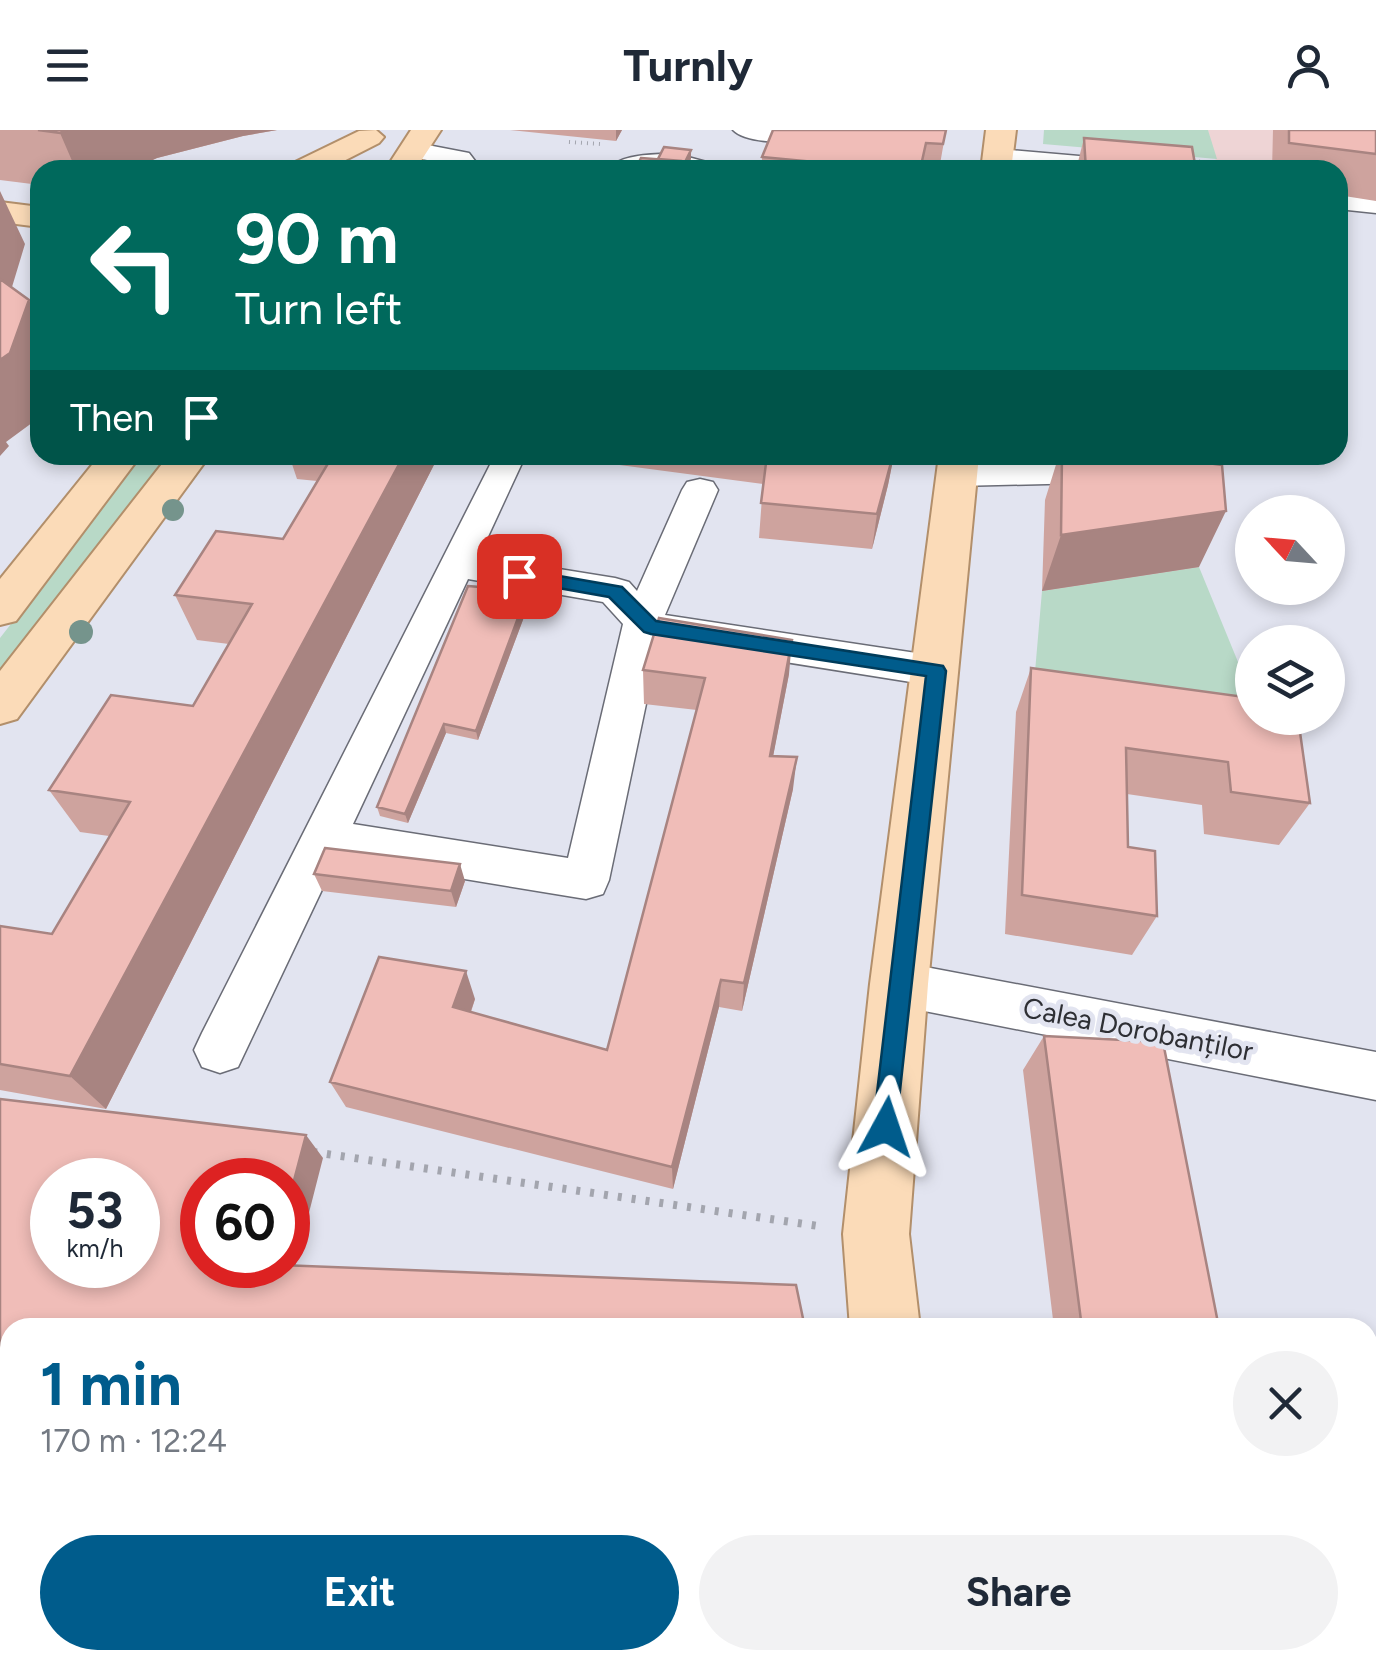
<!DOCTYPE html>
<meta charset="utf-8">
<style>
:root{--surface:#fff;--page:#f2f2f3;--text:#1f2937;--muted:#747a83;--accent:#005c8c}
body{margin:0;font-family:Figtree,sans-serif;background:var(--page);color:var(--text);height:100vh;display:flex;flex-direction:column;font-size:38px;white-space:nowrap}
*{box-sizing:border-box;margin:0}
p{font-size:32px;color:var(--muted)}
.icon{flex:none;width:55px;height:55px;fill:none;stroke:currentColor;stroke-width:2;stroke-linecap:round;stroke-linejoin:round}
.map{position:relative;flex:1;overflow:hidden}
.panel{position:absolute;left:0px;top:1188px;width:1378px;height:352px;display:flex;flex-direction:column;background:var(--surface);border-radius:30px 30px 0 0;box-shadow:0 5px 15px #0003}
.panel>*{flex:none}
.guide{position:absolute;left:30px;top:30px;width:1318px;height:305px;border-radius:30px;box-shadow:0 5px 15px #0003;background:#00695c;color:#fff;overflow:hidden}
.needle{width:65px;rotate:296deg}
.tools{position:absolute;left:1235px;top:365px;display:grid;gap:20px}
.tools a{display:grid;place-items:center;width:110px;height:110px;border-radius:50%;background:var(--surface);box-shadow:0 5px 15px #0003;font-size:50px}
.speed{position:absolute;left:30px;top:1028px;display:flex;gap:20px;font-size:50px;font-weight:700;text-align:center}
.speed>*{display:grid;place-content:center;width:130px;height:130px;border-radius:50%;background:var(--surface);box-shadow:0 5px 15px #0003;line-height:1}
.speed small{font-size:25px;font-weight:400}
.speed .limit{border:15px solid #d22;background:#fff;color:#111}
.pin{position:absolute;display:grid;place-items:center;width:85px;height:85px;color:#fff;margin:-42px;border-radius:20px;box-shadow:0 5px 15px #0006}
.me{position:absolute;width:110px;margin:-55px;rotate:5deg;stroke-linejoin:round;filter:drop-shadow(0 0 8px #0008)}
.turn{display:flex;align-items:center;gap:35px;height:210px;padding:0 40px;font-size:45px}
.turn .icon{width:130px;height:130px;stroke-width:2.5}
.turn b{display:block;font-size:70px;line-height:85px}
.then{display:flex;align-items:center;height:95px;padding:0 40px;background:#0003;gap:20px;font-size:38px}
.round{display:grid;place-items:center;flex:none;width:105px;height:105px;border-radius:52px;background:var(--page)}
.summary{display:flex;align-items:center;justify-content:space-between;height:170px;padding:0 40px}
h1{font-size:60px;font-weight:700;line-height:75px;color:var(--accent)}
.action{display:flex;gap:20px;margin-top:auto;padding:20px 40px}
.action a{flex:1;height:115px;border-radius:60px;background:var(--accent);color:#fff;font-size:40px;font-weight:700;line-height:115px;text-align:center}
.action a+a{background:var(--page);color:var(--text)}
header{display:flex;justify-content:space-between;align-items:center;height:130px;padding:0 40px;background:var(--surface);font-size:45px;font-weight:700}
.map>svg:first-child{display:block}
.education{fill:#eed4d5}
.green{fill:#b8d9c7}
.lines{fill:none;stroke-linecap:round;stroke-linejoin:round}
.minor-casing{stroke:#6a6c76;stroke-width:3}
.major-casing{stroke:#b28f6b;stroke-width:4}
.path-far1{stroke:#a3a5ae;stroke-width:4;stroke-dasharray:1 5;stroke-linecap:butt}
.path{stroke:#a3a5ae;stroke-width:8;stroke-dasharray:4 10;stroke-linecap:butt}
.minor{fill:#fff;fill-rule:evenodd}
.major{fill:#fbdbb8;fill-rule:evenodd}
.tree{fill:#75948c}
.wall{fill:#cea39e}
.shaded-wall{fill:#a88481}
.building{fill:#f0bdb8;stroke:#a88481;stroke-width:2.5;fill-rule:evenodd}
.route{fill:#005c8c;stroke:#003c5b;stroke-width:2.5}
.labels{text-anchor:middle;stroke-width:10;stroke-linejoin:round;paint-order:stroke}
.street-label{font-size:28px;fill:#2e2f34;stroke:#e2e4f0}
</style>
<header><svg class="icon" aria-label="menu" viewBox="0 0 24 24"><path d="M4 6h16M4 12h16M4 18h16"/></svg>Turnly<svg class="icon" aria-label="person" viewBox="0 0 24 24"><circle cx="12" cy="8" r="4"/><path d="M4 21q1-7 8-7t8 7"/></svg></header>
<div class="map">
<svg width="1376" height="1538" viewBox="0 0 1376 1538">
<rect width="100%" height="100%" fill="#e2e4f0"/>
<path class="education" d="M1208,0H1373L1376,81L1338,76V40L1218,39Z"/>
<path class="green" d="M1044,0H1208L1217,29L1043,14Z
M143,325H180L0,563V508Z
M1199,437L1252,566V588L1263,592L1033,565L1042,461Z"/>
<g class="lines">
<g class="minor-casing">
<path id="minor" d="M733,0H849L850,1L846,6C822,12 750,18 733,0Z
M412,12L469,23L482,40H455L451,35L403,25L399,20L403,15Z
M998,19L1148,32L1161,40H1058L989,33L985,27Z
M661,24L674,32L670,38L607,40C619,26 643,25 661,24Z
M688,27L714,34L718,40H678L675,35L679,29Z
M513,32H554L567,40H500Z
M1338,63L1376,67V83L1338,79Z
M495,325L517,326L522,333L479,426L615,448L629,452L637,461L682,360L687,352L700,349L713,352L718,360L665,485L936,526L950,531L956,541L950,551L936,556L659,512L609,750L603,764L586,769L337,728L238,937L220,943L202,937L194,920L202,903ZM468,449L603,472L623,494L568,728L353,694Z
M1149,325H1207L1202,332L1129,352L957,356L945,353L939,345L945,337L957,334L1129,330Z
M899,832L1376,922V970L899,876L881,869L874,854L881,839Z
M1376,1400V1466L1368,1468V1402Z"/>
</g>
<g class="major-casing">
<path id="major" d="M411,0H441L415,40H385Z
M986,0H1016L1011,40H981Z
M359,1L376,0L384,7L379,13L326,40H287L291,34Z
M0,72L40,77V97L0,92Z
M100,325H141L16,491L0,495V449Z
M169,325H210L17,589L0,594V541Z
M939,325H979L928,854L909,1104L920,1198H850L843,1104L870,854Z
M881,1530H961L962,1538H882Z"/>
</g>
<path class="path-far1" d="M569,12L601,14
M1187,30L1266,40"/>
<path class="path" d="M313,1022L825,1097"/>
<use href="#minor" class="minor"/>
<use href="#major" class="major"/>
</g>
<g class="tree">
<circle cx="173" cy="380" r="11"/>
<circle cx="81" cy="502" r="12"/>
</g>
<path class="wall" d="M0,0H277L243,6L157,28L131,40H40V55L0,50Z
M510,0H622L616,11Z
M946,0L939,40L922,38L921,40H762V27Z
M1273,0H1376V71L1338,65V40H1272Z
M1084,8L1196,40H1076Z
M289,325H439L106,979L0,960V796L52,804L109,706L80,702L49,660L193,576L229,514L197,510L175,465L283,409L317,351L297,349Z
M544,325H894L888,355L872,419L759,408L763,354Z
M1059,325H1149L1199,437L1042,461L1045,370Z
M530,471L478,610L446,603L408,693L380,686L377,677Z
M1031,538L1252,568L1310,673L1279,715L1204,704L1202,675L1127,664L1128,717L1157,786L1132,825L1005,804L1016,582Z
M643,540L789,544L773,626L793,659L742,881L719,877L673,1059L346,977L330,952L475,869L471,882L607,920L697,580L644,574Z
M314,744L465,751L456,777L322,761Z
M1044,906L1219,1198H1054L1023,940Z
M1376,1480V1538H1215L1236,1530H1368V1481Z
M1072,1530H1204L1208,1538H1050Z"/>
<path class="shaded-wall" d="M67,0H277L243,6L157,28L131,40H76L60,3Z
M616,0H622L616,11Z
M691,20V29L686,40H681Z
M0,61L25,114L12,157L14,198L0,170Z
M29,170L40,193V287L6,312L9,316L0,326V230Z
M404,325H439L106,979L70,946Z
M894,325L888,355L872,419L877,384Z
M1226,381L1199,437L1042,461L1061,405Z
M528,461L530,471L478,610L476,601Z
M792,510L789,544L767,658L770,626Z
M444,594L446,603L408,693L405,684Z
M797,627L793,659L742,881L744,853Z
M460,734L465,751L456,777L451,761Z
M466,841L475,869L463,904L453,877Z
M721,850L719,877L673,1059L672,1037Z
M306,1005L323,1028L291,1153L288,1135V1073Z
M378,1530H395L394,1538H377Z"/>
<path class="building" d="M38,0H67L60,3Z
M773,0H946L943,14L926,13L920,40H899L762,27Z
M1289,0H1376V24L1289,13Z
M1084,8L1192,17L1196,40H1086Z
M664,17L691,20L681,40V31L658,29Z
M641,28L681,31L677,40H635Z
M522,34L586,40H518Z
M0,149L29,170L10,223L0,230Z
M333,325H404L70,946L0,934V796L52,804L130,672L49,660L111,565L193,576L252,474L175,465L216,401L283,409Z
M767,325H893L877,384L761,373Z
M1062,325H1149L1222,335L1226,381L1061,405Z
M468,456L528,461L476,601L444,594L405,684L377,677Z
M659,488L792,510L770,626L797,627L744,853L721,850L672,1037L330,952L379,827L466,841L453,877L607,920L705,548L643,540Z
M1031,538L1252,568V588H1298L1310,673L1231,662L1228,632L1126,618L1128,717L1155,721L1157,786L1022,765Z
M325,718L460,734L451,761L314,744Z
M1044,906L1163,912L1219,1198H1082Z
M0,969L306,1005L288,1073V1050H202V1135H280L796,1155L805,1198H10V1530H378L377,1538H0ZM52,1050H138V1135H52Z
M1376,1491V1538H1251L1272,1530H1368V1494Z
M1098,1530H1204L1208,1538H1076Z"/>
<path class="route" d="M519,439L622,457L656,491L943,536L946,541L895,1006L886,1009L877,1006L873,997L926,546L651,504L644,502L609,467L513,450V441Z"/>
<g class="labels">
<g class="street-label">
<text transform="translate(1138 899) rotate(11)" y="10">Calea Dorobanților</text>
</g>
</g>
</svg>
<div class="tools">
<a><svg class="needle" viewBox="-14 -14 28 28"><path d="M0-13l5 13h-10z" fill="#e53935"/><path d="M0 13l5-13h-10z" fill="#747a83"/></svg></a>
<a><svg class="icon" aria-label="layers" viewBox="0 0 24 24"><path d="M12 4l9 5-9 5-9-5zM3 14l9 5 9-5"/></svg></a>
</div>
<div class="speed"><div>53<small>km/h</small></div><div class="limit">60</div></div>
<div class="pin" style="left:519px;top:446px;background:#d93025"><svg class="icon" aria-label="arrive" viewBox="0 0 24 24"><path d="M6 21V4h12l-3 4 3 4H6"/></svg></div>
<svg class="me" style="left:886px;top:997px" viewBox="-20 -20 40 40"><path d="M0-17L14 15 0 8-14 15z" fill="#005c8c" stroke="#fff" stroke-width="4"/></svg>
<div class="guide">
<div class="turn"><svg class="icon" aria-label="left" viewBox="0 0 24 24"><path d="M17 20v-9H6M10 6l-5 5 5 5"/></svg><div><b>90 m</b>Turn left</div></div>
<div class="then">Then<svg class="icon" aria-label="arrive" viewBox="0 0 24 24"><path d="M6 21V4h12l-3 4 3 4H6"/></svg></div>
</div>
<section class="panel">
<div class="summary"><div><h1>1 min</h1><p>170 m · 12:24</p></div><a class="round"><svg class="icon" aria-label="close" viewBox="0 0 24 24"><path d="M6 6l12 12M18 6L6 18"/></svg></a></div>
<div class="action"><a>Exit</a><a>Share</a></div>
</section>
</div>
